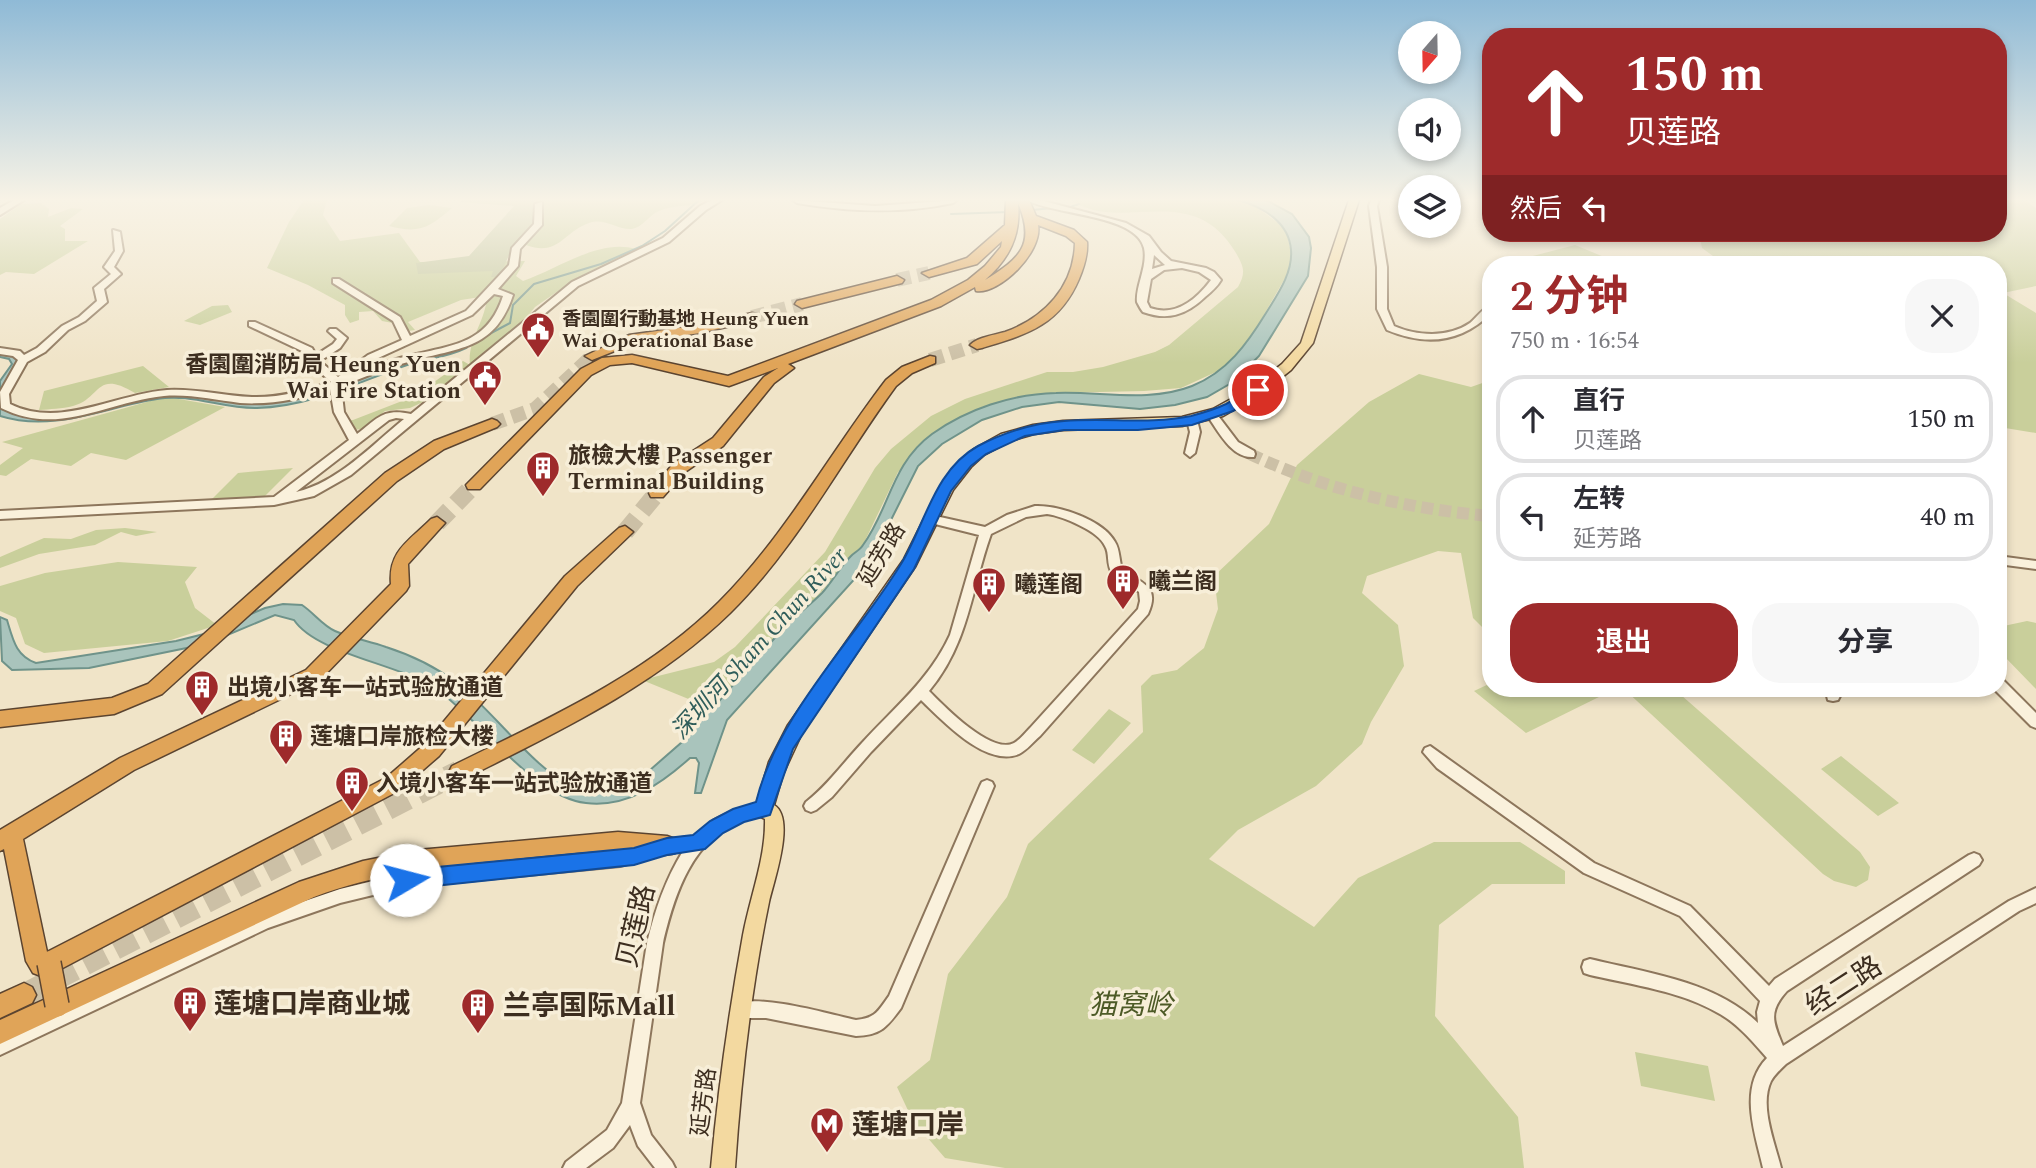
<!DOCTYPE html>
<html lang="zh">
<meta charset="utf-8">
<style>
:root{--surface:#fff;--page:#f7f7f7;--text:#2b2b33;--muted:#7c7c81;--line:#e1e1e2;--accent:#9e2a2b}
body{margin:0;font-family:Spectral,"Noto Sans SC",serif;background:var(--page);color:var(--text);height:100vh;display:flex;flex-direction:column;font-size:26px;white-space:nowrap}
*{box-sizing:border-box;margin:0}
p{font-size:23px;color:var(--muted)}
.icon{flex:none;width:38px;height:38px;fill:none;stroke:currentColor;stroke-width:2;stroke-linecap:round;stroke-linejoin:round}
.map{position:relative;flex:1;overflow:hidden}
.details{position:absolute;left:1482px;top:256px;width:525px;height:441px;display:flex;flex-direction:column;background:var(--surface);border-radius:28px;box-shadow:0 4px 10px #0003}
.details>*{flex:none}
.top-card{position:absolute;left:1482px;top:28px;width:525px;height:214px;border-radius:28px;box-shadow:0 4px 10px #0003;background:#9e2a2b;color:#fff;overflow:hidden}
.needle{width:46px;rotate:200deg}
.controls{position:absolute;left:1398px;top:21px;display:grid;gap:14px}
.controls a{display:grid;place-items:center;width:63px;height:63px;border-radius:50%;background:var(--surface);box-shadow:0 4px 10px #0003;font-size:35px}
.pin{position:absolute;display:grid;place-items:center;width:60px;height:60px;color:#fff;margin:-30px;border:4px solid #fff;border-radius:50%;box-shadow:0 2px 7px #0007}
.me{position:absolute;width:77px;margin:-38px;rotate:82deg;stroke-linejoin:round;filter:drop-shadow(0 0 5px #0008)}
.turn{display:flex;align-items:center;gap:24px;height:147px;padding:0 28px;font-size:32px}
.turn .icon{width:91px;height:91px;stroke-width:2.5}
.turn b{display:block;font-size:49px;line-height:60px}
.then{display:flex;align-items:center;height:66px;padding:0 28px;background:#0003;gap:14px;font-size:26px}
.round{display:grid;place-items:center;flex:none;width:74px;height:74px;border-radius:28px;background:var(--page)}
.headline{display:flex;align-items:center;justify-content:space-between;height:119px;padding:0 28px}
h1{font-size:42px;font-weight:700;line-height:52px;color:var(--accent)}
.action{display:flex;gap:14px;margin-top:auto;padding:14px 28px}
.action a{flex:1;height:80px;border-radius:28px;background:var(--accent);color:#fff;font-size:28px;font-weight:700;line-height:80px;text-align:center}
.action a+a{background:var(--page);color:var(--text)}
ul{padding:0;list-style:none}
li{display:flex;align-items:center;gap:21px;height:88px;margin:0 14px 10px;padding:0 14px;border:4px solid var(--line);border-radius:28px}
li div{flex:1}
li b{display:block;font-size:26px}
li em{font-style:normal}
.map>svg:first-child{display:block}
.green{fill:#c9cf9b}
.cemetery{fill:#bfc49a}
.water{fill:#a9c4bc;stroke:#6f938a;stroke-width:2}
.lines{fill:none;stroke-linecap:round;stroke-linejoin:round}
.stream{stroke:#6f938a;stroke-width:2}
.minor-tunnel{stroke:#ccc0a6;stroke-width:12;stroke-dasharray:12 6;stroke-linecap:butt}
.highway-tunnel-far2{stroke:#ccc0a6;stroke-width:14;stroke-dasharray:14 7;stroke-linecap:butt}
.highway-tunnel-far1{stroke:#ccc0a6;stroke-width:18;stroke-dasharray:18 9;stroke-linecap:butt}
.highway-tunnel{stroke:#ccc0a6;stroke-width:23;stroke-dasharray:23 11;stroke-linecap:butt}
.minor-casing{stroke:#8d765c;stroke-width:4}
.major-casing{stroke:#5b4430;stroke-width:3}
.highway-casing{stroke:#5b4430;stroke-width:3}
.minor{fill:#faf1dc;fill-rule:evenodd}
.major{fill:#f3d9a0;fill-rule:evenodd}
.highway{fill:#e0a458;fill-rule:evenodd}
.highway-bridge-casing{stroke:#5b4430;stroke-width:26;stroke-linecap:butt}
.highway-bridge{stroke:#e0a458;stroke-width:23}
.route{fill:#1a73e8;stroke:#114b97;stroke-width:2}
.labels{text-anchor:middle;stroke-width:7;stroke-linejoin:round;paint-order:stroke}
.far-poi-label{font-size:19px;font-weight:bold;fill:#3d2e20;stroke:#f7eed8;text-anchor:start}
.poi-label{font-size:23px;font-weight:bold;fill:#3d2e20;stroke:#f7eed8;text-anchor:start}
.street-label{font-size:23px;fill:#3d2e20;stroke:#f7eed8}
.water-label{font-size:24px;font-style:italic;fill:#2f5d5a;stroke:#f7eed8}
.near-street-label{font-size:28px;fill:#3d2e20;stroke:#f7eed8}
.near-poi-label{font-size:28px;font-weight:bold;fill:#3d2e20;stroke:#f7eed8;text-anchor:start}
.near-park-label{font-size:28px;font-style:italic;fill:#4d5a26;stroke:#f7eed8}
</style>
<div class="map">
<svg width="2036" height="1168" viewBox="0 0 2036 1168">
<rect width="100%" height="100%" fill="#f0e4c8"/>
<path class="green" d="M304,200H327L323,215L340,241L399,233L420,262L525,261L516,276L523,281C558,269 599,238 636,249L577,278L535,307L521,325L423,402L410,408L385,411L363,429L351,430L345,421L353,420L415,396L463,361L470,365C467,340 486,321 487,296L461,300L408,322L415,330L402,332L398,324L382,321L373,311L359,312V320L350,323L345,315V305L308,285L267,268L289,222Z
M543,200H707C691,208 675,204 659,211C649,215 643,227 632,229C617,230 605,217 589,223C563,232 559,257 526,245L543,218Z
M1071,200H1238L1251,203L1285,228L1292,255L1288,273L1246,346L1218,371L1181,388L1144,391L1055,393L1016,397L982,407L898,472L862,547L851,555L818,596L713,709L642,680L714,662L735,647L825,552L875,468L891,449L931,416L965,399L1047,372H1073L1103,367L1155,352L1169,345L1238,287C1246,273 1244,267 1236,253C1192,178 1121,235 1071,200Z
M1999,200H2024L2036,208V286L2003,293L2036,313V433L1999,427L1998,264H1724L1702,248L1699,233H1998Z
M41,203L49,209L48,217L71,208L83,209L60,226L65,229V241H88L34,274L6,272L0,275V219L21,204Z
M429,205L452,208C429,228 419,234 389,226L407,208Z
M1575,245L1621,264H1531L1529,257Z
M228,305L232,312L200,325L184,321L212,306Z
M143,366L169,387L135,393C95,369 102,398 73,406C62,409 50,409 39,410L44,391Z
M1419,374L1471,387L1491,380V636L1473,618L1461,553L1438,551L1367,576L1362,593L1398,625L1404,666L1371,722L1362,744L1316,786L1238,830L1209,859L1314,927L1358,878L1434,842H1520L1565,871V884H1492L1439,925L1435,1016L1518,1117L1524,1168H1005L945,1158L913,1121L897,1087L930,1060L948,974L1007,897L1028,844L1143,732L1141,686L1152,675L1177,670L1204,648L1218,609L1214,576L1269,524L1297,465L1369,402Z
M173,398L225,407L126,460L91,453L71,466L31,459L6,476L0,475V465L23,448L2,442L154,400Z
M293,468L264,497L212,499L238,473Z
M125,528L157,532L136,536L121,532L95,545L39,554L0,568V557L44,538L71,539L96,530Z
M118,562L197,567L185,582L195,608L217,625L168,641L44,653L25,644L16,618L0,611V586L45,573Z
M2027,621L2036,623V689L2002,654L1999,627Z
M1491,683V688H1599L1603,695L1526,733L1474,691Z
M1623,688H1673L1860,852L1870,867L1868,880L1856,887L1834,881L1823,874Z
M1109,709L1131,723L1094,764L1072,750Z
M1841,756L1899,803L1878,816L1821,769Z
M1635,1052L1708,1066L1715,1101L1641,1086Z"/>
<path class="cemetery" d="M463,200H535L533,225L510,253L499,277H491L493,271L418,274L416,263L469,256L514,206L459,202Z"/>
<path class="water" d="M1238,200H1266L1292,214L1309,237L1311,248L1308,276L1259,356L1233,382L1207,397L1175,405L1140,409L1059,402L1022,407L982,420L942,444L918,466L870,562L727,720L701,793H695L699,763L696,758H690C661,784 627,808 586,803C531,797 478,715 431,686C394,663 316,653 294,620L275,615L206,644L89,668L12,670L2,661L0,617L7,620C13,640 16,656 36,663L176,641L204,634L265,608L283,604L302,605C314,613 322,625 335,631C351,638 369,641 386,647C411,655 436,667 457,683C490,707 538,774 572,785C599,794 625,786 649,774L650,770L690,735L704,713L713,708C737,681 761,652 787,625C798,614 811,604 822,593C832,582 840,567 851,556C855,552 860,550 863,545C890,508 891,464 932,434C967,409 1012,394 1056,393C1100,391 1149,403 1192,386C1227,372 1247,344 1266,313C1277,295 1293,273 1291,250C1289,222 1263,207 1238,200Z
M464,346L466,348C448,357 429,358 410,364C360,381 311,407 257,408C223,409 191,393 157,399C105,407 54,433 0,416V381L12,364L9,359L0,357V353H10L20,361L2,393V408L16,414L42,417L182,393L227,401L270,403L405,361Z"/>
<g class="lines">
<path class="stream" d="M0,208L12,200
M1067,208L1079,204
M1032,210L1053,208
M951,214L1008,212
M463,348L510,323L513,305L534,284L601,264L642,246L665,231L699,200"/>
<path class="minor-tunnel" d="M1250,454C1326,490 1408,509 1491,516"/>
<path class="highway-tunnel-far2" d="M897,280L929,273
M752,317L802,304
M930,360L977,345
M492,424L535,409L592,356"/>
<path class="highway-tunnel-far1" d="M437,523L474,485
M625,532L657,493"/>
<path class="highway-tunnel" d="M24,995L459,772"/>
<g class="minor-casing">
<path id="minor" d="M14,200H24L0,215V208Z
M712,200H722L706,210L669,242L578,286L351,475L314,496L274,505L0,519V511L274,497L349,440L334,412L330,389C301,399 271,405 240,403C215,400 190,394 164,396C106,402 59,437 1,408L0,392L18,360L13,356L0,354V348L20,351L24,355L37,348L62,326L79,317L97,301L94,288L111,274L104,267L115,251L113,230L120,232L123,251L114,267L121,274L104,289L107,302L85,321L68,330L45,352L27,362L9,394L10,404C61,429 115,394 167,390C195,388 223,396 252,397C279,398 305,391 331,382L314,367L304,352L249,326V322H255L312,348L316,355L333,344L337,339L328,331L330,329H336L347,338L340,348L320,361L338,377L368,355L402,340L393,321L333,283V279H339L400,317L410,336L466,311L509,265L512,248L534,224L535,204L542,202V225L520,249L518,266L498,289L513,295C495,351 456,348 408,362C385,368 363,378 341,386L344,412L357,434C378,418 383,408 411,414L572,282L663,238L700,206ZM494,294L503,296C488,343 454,345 412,355C393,359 374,366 355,374L376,359L472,315ZM396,418L404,419C372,445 337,483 296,492L389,420Z
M793,200L875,206L957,200L953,203C901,214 850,212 797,203Z
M1027,200H1040L1126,223L1149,236L1161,252L1171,261L1206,268L1214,272L1221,280C1217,287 1211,292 1205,297C1186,315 1168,321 1143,312C1142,311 1138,304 1137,302C1135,287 1148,266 1144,248C1136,214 1053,215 1027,200ZM1154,255L1165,265L1152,269ZM1182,268L1199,272L1211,280C1196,300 1175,317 1150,308L1147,302L1151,279L1164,270Z
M1371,200H1379L1377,206L1387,267V309L1394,326C1417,336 1448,338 1470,323C1477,317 1482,309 1491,305V313C1461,343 1425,346 1387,330L1377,309V267L1369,206Z
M1212,412L1216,413L1238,442L1254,451L1255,454L1254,457C1232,459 1218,431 1207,415Z
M1192,417L1197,420L1200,432L1195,453L1190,457L1185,453L1190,432L1187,420Z
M1035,506C1059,505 1103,520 1115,542C1120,550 1119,560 1122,569C1141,584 1161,585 1148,614L1040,736C1033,742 1027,750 1019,754C986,768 942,720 921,700L871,752L832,797L816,810L811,812L806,810L804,806L806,802C828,785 843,763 862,743C894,708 930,679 950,635L979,535L927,522L925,519L927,516L931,515L985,527L1007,515ZM1047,514C1062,516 1099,531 1105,546C1110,554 1106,564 1112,573C1119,582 1131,585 1139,592L1140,601L1138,609L1030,728C1025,733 1020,740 1014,743C991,755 944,706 929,691C969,643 971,590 991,534L1026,517Z
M1998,556L2036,561V569L1998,564Z
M1998,679L2003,680L2036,713V728L2031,726L1993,688H1998Z
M1825,688H1839L1840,696L1838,700L1833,701L1828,700Z
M1430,746L1594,863L1690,906L1769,986L1775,979L1969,855L1974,853L1979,855L1982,860L1979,865L1787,991C1768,1012 1773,1022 1783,1046L2009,901L2036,888V903L2019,911L1786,1064C1781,1069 1775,1074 1771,1081C1759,1106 1775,1143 1781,1168H1763C1755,1133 1738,1088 1767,1058C1753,1042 1739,1025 1720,1014C1681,991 1633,985 1590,975L1584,973L1582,967L1584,961L1590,959C1647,973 1715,981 1758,1023L1757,1012L1760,1001L1680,916L1584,873L1437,768L1423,752L1425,748Z
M987,780L992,782L994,786L901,1008C887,1027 881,1035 856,1036L766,1018H742L736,1016L734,1010L736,1004C760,994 829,1014 856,1020C876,1018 878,1011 889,996L980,786L982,782Z
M764,803L769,804L771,809L769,814C761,817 751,817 743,820C692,838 674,896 663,943L640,1103L651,1135L672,1162L675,1168H655L638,1146L630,1125L613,1148L586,1168H563L566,1162L607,1130L622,1103L647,943C655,910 665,880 683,851L667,853L620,866L406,887L340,903L268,928L0,1055V1038L258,917L340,889L406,873L620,852L667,839L695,837L714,820L735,810Z"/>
</g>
<g class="major-casing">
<path id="major" d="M1349,200H1359L1313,343L1291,370L1261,394L1223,416L1182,426L1063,430L1034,434L1010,441L984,455L971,467L953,490L915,567L801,735L783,774L774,805C796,818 774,880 769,902C751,989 741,1079 735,1168H711C718,1090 729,1012 743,935C750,897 766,858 765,819L757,815L755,809L769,762L788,725L904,559L939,489L961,460L974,449L1001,434L1033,425L1063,421L1182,417L1213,409L1251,388L1282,364L1301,343Z"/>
</g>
<g class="highway-casing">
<path id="highway" d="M1006,200H1029L1036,216L1074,230L1087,242C1088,255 1084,267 1079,279C1059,326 1027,334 982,348L977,349L970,345C978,337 994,335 1005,332C1044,318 1074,287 1075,243L1066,236L1038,225C1043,252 999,295 976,291L975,287L941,306L788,364L794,368L774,383L723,446L685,472L663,497H651L649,493L673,464L713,438L764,377L778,368L729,386L632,363L610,365L591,375L480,489H468L466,485L581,369L602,358L632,355L728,376L931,300L968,280L985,266L1001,247L1002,241L977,264L929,277L922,273L967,258L1005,225ZM1018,203C1036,245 1020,258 985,280C1009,259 1021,236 1018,203Z
M897,276L904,280L902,283L802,308L795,304L797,301Z
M752,313L757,314V320L700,333L637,342L592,360L585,356L629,335L700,325Z
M930,356L935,357V363L912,373L896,386C841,461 797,547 730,613C655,686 559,731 466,778L459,781L452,778L449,772L452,766C545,720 645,676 719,602C785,536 830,453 886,380L902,367Z
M492,419L497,421L500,424L497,427L444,449L397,481L162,694L114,714L0,727V711L112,698L148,684L385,473L434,441Z
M437,517L445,523L408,564L409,586L406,591L320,680L134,770L23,839L47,952L386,778L425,744L565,576L619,528L625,526L633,532L577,586L439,756L400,790L57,971L41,976L33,973L26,961L4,849L0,851V830L120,758L306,670L391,584C388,551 409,541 431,519Z
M618,832L667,836L675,839L678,846L675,853C661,858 619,850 600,851C568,853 536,857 504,860C439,866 375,874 314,897L0,1044V1020L299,882L363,861L418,850Z
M24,983L32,987L36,995L32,1003L0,1018V994Z"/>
</g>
<use href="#minor" class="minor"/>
<use href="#major" class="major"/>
<use href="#highway" class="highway"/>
<g class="highway-bridge-casing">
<path id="highway-bridge" d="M49,963L57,1005"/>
</g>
<use href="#highway-bridge" class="highway-bridge"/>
</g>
<linearGradient id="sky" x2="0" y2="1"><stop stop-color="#8fbad6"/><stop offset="0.55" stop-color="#f8f3e6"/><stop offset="1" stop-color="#f8f3e6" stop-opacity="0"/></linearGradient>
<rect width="2036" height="363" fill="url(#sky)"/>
<path class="route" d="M1258,385L1263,387V393L1233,411L1192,425L1138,430H1064L1025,436L986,454L971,466L951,491L914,569L793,749L770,815L744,822L723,833L705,849L667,855L634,865L406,889L399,886L396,880L399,873L406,870L634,848L667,838L693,835L710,821L733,809L756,802C778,713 854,641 901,564C925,525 934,470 978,446C1005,432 1034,423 1064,421C1106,417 1149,425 1191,416C1202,413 1216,409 1226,404C1237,398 1246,389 1258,385Z"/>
<defs>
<g id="civic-pin" transform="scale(1.75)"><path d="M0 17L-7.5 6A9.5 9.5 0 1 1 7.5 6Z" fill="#9e2a2b" stroke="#f7eed8"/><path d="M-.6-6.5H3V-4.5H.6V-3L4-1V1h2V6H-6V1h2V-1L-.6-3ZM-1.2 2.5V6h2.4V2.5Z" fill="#fff"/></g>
<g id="building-pin" transform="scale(1.75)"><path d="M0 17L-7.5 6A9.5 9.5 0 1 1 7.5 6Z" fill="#9e2a2b" stroke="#f7eed8"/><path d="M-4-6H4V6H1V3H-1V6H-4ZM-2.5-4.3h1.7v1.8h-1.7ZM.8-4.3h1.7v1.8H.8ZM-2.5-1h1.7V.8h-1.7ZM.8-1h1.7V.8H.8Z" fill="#fff"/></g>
<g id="metro-pin" transform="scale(1.75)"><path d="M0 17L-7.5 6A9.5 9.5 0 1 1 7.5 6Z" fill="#9e2a2b" stroke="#f7eed8"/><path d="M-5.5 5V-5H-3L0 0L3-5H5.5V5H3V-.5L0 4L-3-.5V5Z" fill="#fff"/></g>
</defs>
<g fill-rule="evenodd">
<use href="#civic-pin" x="538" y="329"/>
<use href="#civic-pin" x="485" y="377"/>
<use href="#building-pin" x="543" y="468"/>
<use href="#building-pin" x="1123" y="581"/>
<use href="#building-pin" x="989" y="584"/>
<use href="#building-pin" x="202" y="687"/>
<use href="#building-pin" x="286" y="736"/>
<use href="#building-pin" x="352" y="783"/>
<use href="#building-pin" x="190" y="1003"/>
<use href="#building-pin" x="478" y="1005"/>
<use href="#metro-pin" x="827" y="1124"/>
</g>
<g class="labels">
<g class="far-poi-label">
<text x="562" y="325">香園圍行動基地 Heung Yuen<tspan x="562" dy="22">Wai Operational Base</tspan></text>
</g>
<g class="poi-label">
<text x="461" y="372" text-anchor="end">香園圍消防局 Heung Yuen<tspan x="461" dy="26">Wai Fire Station</tspan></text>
<text x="568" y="463">旅檢大樓 Passenger<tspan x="568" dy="26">Terminal Building</tspan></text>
<text x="1148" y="589">曦兰阁</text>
<text x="1014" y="592">曦莲阁</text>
<text x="227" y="695">出境小客车一站式验放通道</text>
<text x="310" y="744">莲塘口岸旅检大楼</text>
<text x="376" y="791">入境小客车一站式验放通道</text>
</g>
<g class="street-label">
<text transform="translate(881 554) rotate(-59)" y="8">延芳路</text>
<text transform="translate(703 1102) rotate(-83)" y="8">延芳路</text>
</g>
<g class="water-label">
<text transform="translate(759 643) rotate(-48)" y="8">深圳河 Sham Chun River</text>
</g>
<g class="near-street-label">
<text transform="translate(635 926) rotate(-77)" y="10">贝莲路</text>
<text transform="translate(1843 985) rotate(-33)" y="10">经二路</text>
</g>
<g class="near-poi-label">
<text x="214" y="1013">莲塘口岸商业城</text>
<text x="503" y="1015">兰亭国际Mall</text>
<text x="852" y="1134">莲塘口岸</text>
</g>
<g class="near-park-label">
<text x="1131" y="1014">猫窝岭</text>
</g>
</g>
</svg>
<div class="controls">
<a><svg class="needle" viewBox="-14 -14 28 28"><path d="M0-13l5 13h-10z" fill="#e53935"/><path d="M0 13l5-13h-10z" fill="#7c7c81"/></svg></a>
<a><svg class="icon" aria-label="sound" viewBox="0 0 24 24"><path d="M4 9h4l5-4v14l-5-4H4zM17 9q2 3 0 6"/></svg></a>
<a><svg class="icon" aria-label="layers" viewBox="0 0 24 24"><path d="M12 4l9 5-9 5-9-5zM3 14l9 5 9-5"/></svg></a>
</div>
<div class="pin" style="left:1258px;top:390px;background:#d93025"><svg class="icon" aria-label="arrive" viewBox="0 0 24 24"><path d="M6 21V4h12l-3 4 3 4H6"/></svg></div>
<svg class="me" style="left:406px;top:880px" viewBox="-20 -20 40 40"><circle r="19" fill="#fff"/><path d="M0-13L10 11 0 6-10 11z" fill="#1a73e8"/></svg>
<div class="top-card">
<div class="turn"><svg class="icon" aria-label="ahead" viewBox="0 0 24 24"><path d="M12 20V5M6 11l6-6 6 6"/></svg><div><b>150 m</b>贝莲路</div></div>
<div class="then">然后<svg class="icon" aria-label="left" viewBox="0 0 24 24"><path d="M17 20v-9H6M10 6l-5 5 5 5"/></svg></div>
</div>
<section class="details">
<div class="headline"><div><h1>2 分钟</h1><p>750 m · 16:54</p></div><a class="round"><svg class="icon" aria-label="close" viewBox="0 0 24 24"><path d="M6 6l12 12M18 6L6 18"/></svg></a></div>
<ul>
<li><svg class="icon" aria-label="ahead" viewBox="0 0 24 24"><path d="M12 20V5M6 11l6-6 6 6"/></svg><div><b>直行</b><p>贝莲路</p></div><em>150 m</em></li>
<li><svg class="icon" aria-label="left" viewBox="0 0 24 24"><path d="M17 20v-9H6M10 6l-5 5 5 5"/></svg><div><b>左转</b><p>延芳路</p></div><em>40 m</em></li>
</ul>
<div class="action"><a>退出</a><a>分享</a></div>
</section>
</div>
